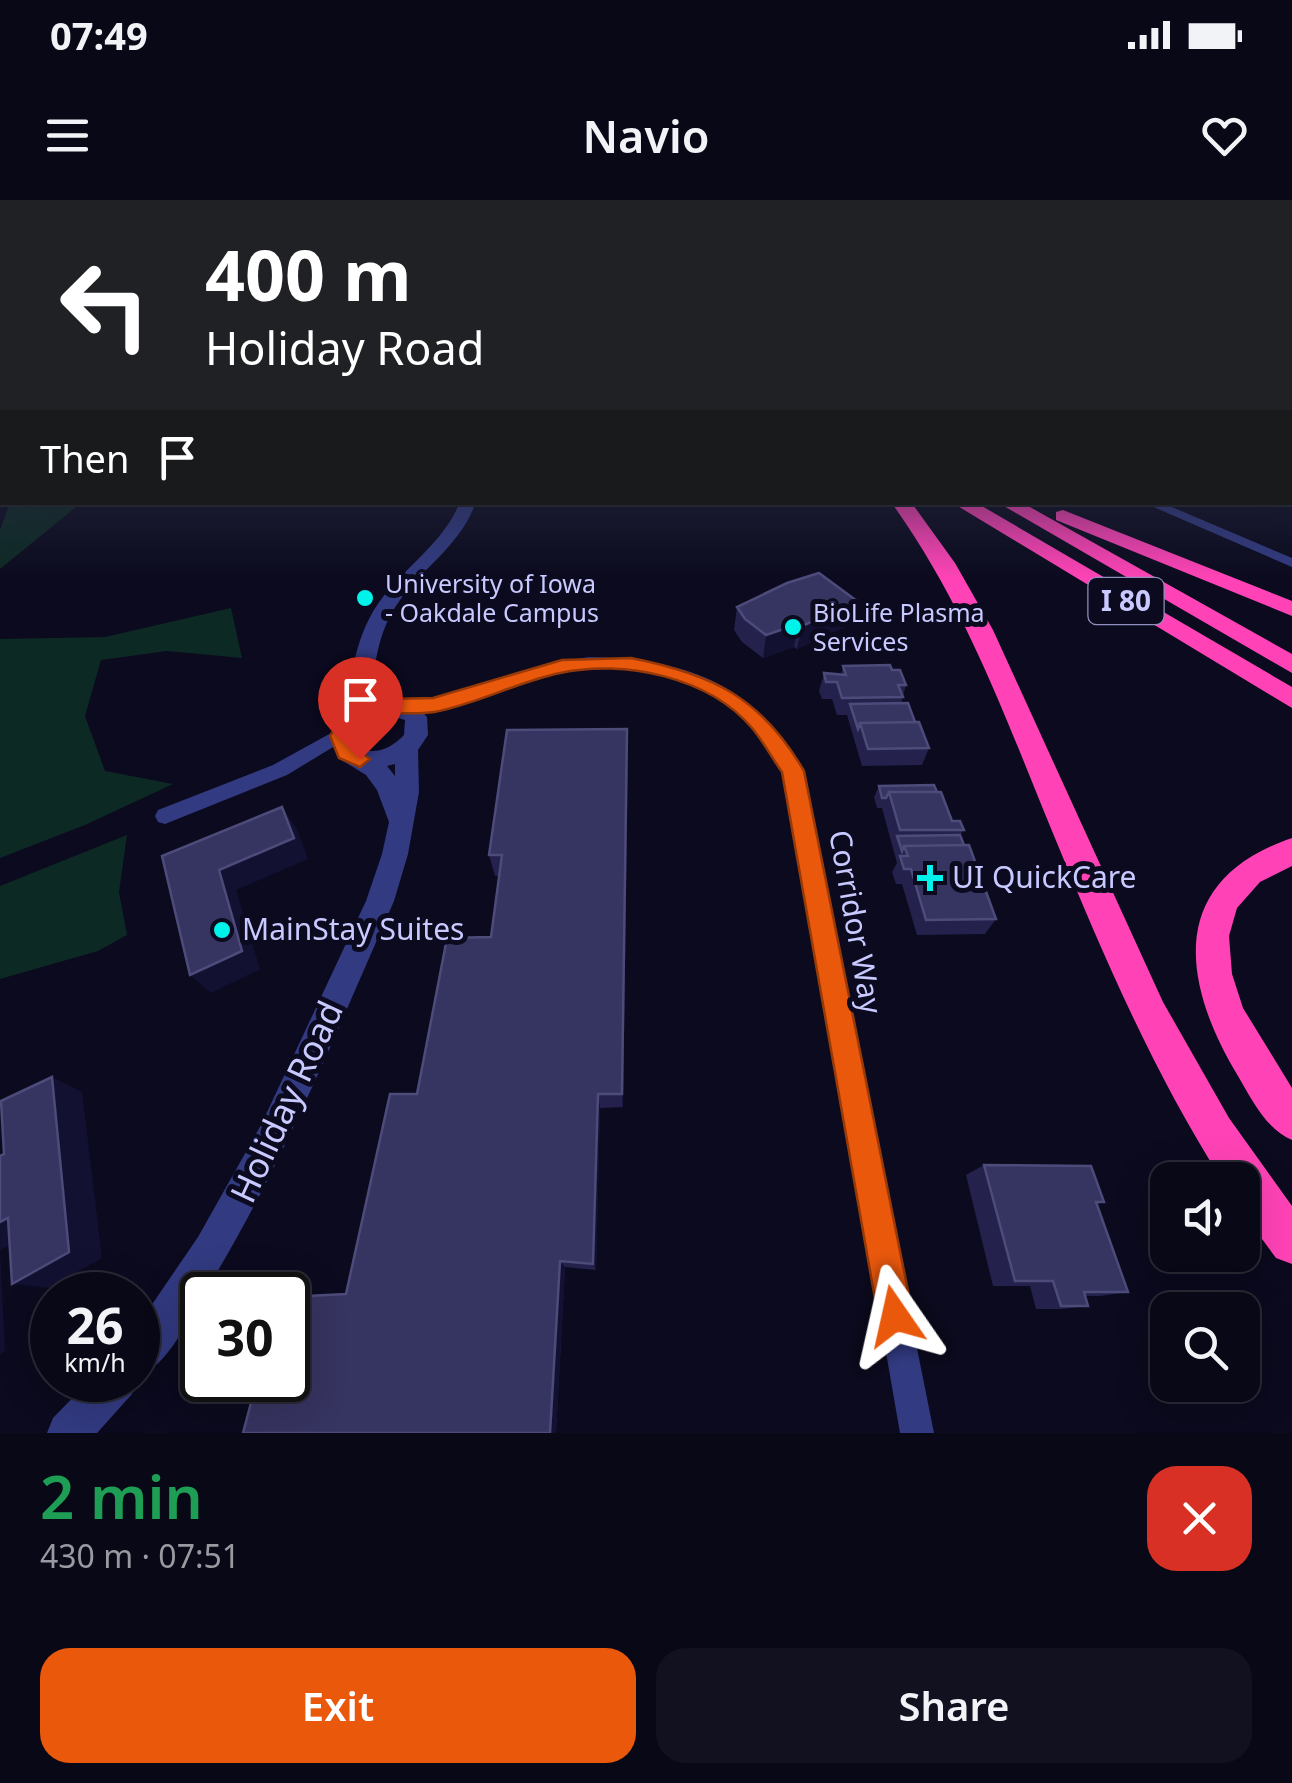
<!DOCTYPE html>
<meta charset="utf-8">
<style>
:root{--surface:#080816;--page:#11111f;--text:#f1f3f6;--muted:#989aa1;--line:#292935;--accent:#ea580c}
body{margin:0;font-family:"Noto Sans",sans-serif;background:var(--page);color:var(--text);height:100vh;display:flex;flex-direction:column;font-size:38px;white-space:nowrap}
*{box-sizing:border-box;margin:0}
p{font-size:32px;color:var(--muted)}
.icon{flex:none;width:55px;height:55px;fill:none;stroke:currentColor;stroke-width:2;stroke-linecap:round;stroke-linejoin:round}
.map{position:relative;height:1233px;overflow:hidden}
.panel{display:flex;flex-direction:column;background:var(--surface);flex:1}
.panel>*{flex:none}
.guide{position:absolute;left:0px;top:0px;width:1292px;height:305px;box-shadow:0 10px 40px #0002,0 0 0 2px var(--line);background:#202124;color:#fff;overflow:hidden}
.tools{position:absolute;left:1150px;top:962px;display:grid;gap:20px}
.tools a{display:grid;place-items:center;width:110px;height:110px;border-radius:20px;background:var(--surface);box-shadow:0 10px 40px #0002,0 0 0 2px var(--line);font-size:50px}
.speed{position:absolute;left:30px;top:1072px;display:flex;gap:20px;font-size:50px;font-weight:700;text-align:center}
.speed>*{display:grid;place-content:center;width:130px;height:130px;border-radius:50%;background:var(--surface);box-shadow:0 10px 40px #0002,0 0 0 2px var(--line);line-height:1}
.speed small{font-size:25px;font-weight:400}
.speed .limit{border:5px solid #111;border-radius:15px;background:#fff;color:#111}
.pin{position:absolute;display:grid;place-items:center;width:85px;height:85px;color:#fff;margin:-102px -42px;border-radius:50% 50% 50% 0;rotate:-45deg;box-shadow:0 0 10px #0007}
.pin .icon{rotate:45deg}
.me{position:absolute;width:110px;margin:-55px;rotate:349deg;stroke-linejoin:round;filter:drop-shadow(0 0 8px #0008)}
.turn{display:flex;align-items:center;gap:35px;height:210px;padding:0 40px;font-size:45px}
.turn .icon{width:130px;height:130px;stroke-width:2.5}
.turn b{display:block;font-size:70px;line-height:85px}
.then{display:flex;align-items:center;height:95px;padding:0 40px;background:#0003;gap:20px;font-size:38px}
.round{display:grid;place-items:center;flex:none;width:105px;height:105px;border-radius:30px;background:var(--page)}
.summary{display:flex;align-items:center;justify-content:space-between;height:170px;padding:0 40px}
h1{font-size:60px;font-weight:600;line-height:75px;color:#1e9e55}
.primary-button{display:flex;gap:20px;margin-top:auto;padding:20px 40px}
.primary-button a{flex:1;height:115px;border-radius:30px;background:var(--accent);color:#fff;font-size:40px;font-weight:600;line-height:115px;text-align:center}
.primary-button a+a{background:var(--page);color:var(--text)}
.status{display:flex;justify-content:space-between;align-items:center;height:70px;padding:0 50px;background:var(--surface);direction:ltr}
.status svg{height:28px;fill:currentColor}
header{display:flex;justify-content:space-between;align-items:center;height:130px;padding:0 40px;background:var(--surface);font-size:45px;font-weight:600}
.map>svg:first-child{display:block}
.green{fill:#0d2924}
.lines{fill:none;stroke-linecap:round;stroke-linejoin:round}
.minor{fill:#323a81;fill-rule:evenodd}
.tertiary{fill:#323a81;fill-rule:evenodd}
.motorway{fill:#ff43b6;fill-rule:evenodd}
.wall{fill:#24224d}
.shaded-wall{fill:#131132}
.building{fill:#363460;stroke:#4d4b79;stroke-width:2.5}
.route{fill:#ea580c;stroke:#983908;stroke-width:2.5}
.poi-dot{fill:#00f3ea;stroke:#0b0a1e;stroke-width:4}
.labels{text-anchor:middle;stroke-width:10;stroke-linejoin:round;paint-order:stroke}
.far-poi-label{font-size:25px;fill:#c8c9ff;stroke:#0b0a1e;text-anchor:start}
.shield{fill:#0b0a1e;stroke:#8f90bc;stroke-width:2.5}
.shield-label{font-size:28px;font-weight:bold;fill:#c8c9ff}
.poi-label{font-size:30px;fill:#c8c9ff;stroke:#0b0a1e;text-anchor:start}
.street-label{font-size:30px;fill:#c8c9ff;stroke:#0b0a1e}
.near-street-label{font-size:35px;fill:#c8c9ff;stroke:#0b0a1e}
</style>
<div class="status"><b>07:49</b><svg viewBox="0 0 49 12"><path d="M0 12V9h3v3zM5 12V6h3v6zM10 12V3h3v9zM15 12V0h3v12zM26 1h20v11H26zM47 4h2v5h-2z"/></svg></div>
<header><svg class="icon" aria-label="menu" viewBox="0 0 24 24"><path d="M4 6h16M4 12h16M4 18h16"/></svg>Navio<svg class="icon" aria-label="heart" viewBox="0 0 24 24"><path d="M12 20l-8-8c-3-5 5-10 8-4 3-6 11-1 8 4z"/></svg></header>
<div class="map">
<svg width="1292" height="1233" viewBox="0 0 1292 1233">
<rect width="100%" height="100%" fill="#0b0a1e"/>
<path class="green" d="M10,303V302L81,303L0,369V330Z
M231,408L242,458L167,451L101,460L85,516L105,571L173,584L85,625L0,658V439L105,437Z
M127,635L119,692L127,735L98,751L0,779V686Z"/>
<g class="lines">
<path class="minor" d="M0,206H2V210H0Z
M1142,302H1160L1292,358V367Z
M589,457C685,459 753,482 801,569L934,1233H900L788,588C781,555 759,528 732,508C679,469 605,458 541,476C494,490 451,511 401,513L392,507C403,496 429,500 445,496C494,485 538,464 589,457Z
M342,527L351,533L348,538L287,575L165,624L158,622L155,616L158,610L273,565Z"/>
<path class="tertiary" d="M460,302H476C460,347 421,368 396,406C377,434 375,469 368,502C390,497 413,499 427,517L428,535L418,550L419,592L408,654L394,701C335,835 280,972 203,1095C187,1121 169,1164 138,1177V1125L198,1037L261,925L366,701L382,654L389,622L377,590L366,575L338,558L330,536C353,495 349,458 369,419C392,373 441,350 460,302ZM384,514L405,520L404,535C391,549 374,556 356,547L355,532L371,518ZM395,564V576L387,566Z
M138,1178V1180L132,1194L97,1233H47L53,1218L90,1180Z"/>
<path class="motorway" d="M891,302H911L955,363L993,430L1163,802L1229,918L1292,1006V1064L1276,1058L1242,1012V980H1222C1148,864 1095,736 1043,609C998,498 961,400 891,302Z
M951,302H975L1292,487V508Z
M997,302H1021L1292,454V473Z
M1063,310L1292,401V416L1056,320V312Z
M1292,638V666L1260,682L1237,708L1229,736L1232,774L1243,808L1292,888V940C1266,929 1252,900 1238,876C1180,780 1168,680 1292,638Z"/>
</g>
<path class="wall" d="M857,401L851,424L797,449L794,447L763,458L742,442L734,430L737,407Z
M843,466L892,470L906,485L901,503L915,522L929,548L922,565L862,566L847,515H837L832,499H822L819,491L824,473L841,475Z
M628,552L623,907L600,908L596,1070L565,1067L556,1233H243L346,1094L417,894L491,737L499,676H495L489,655Z
M879,586L952,621L964,630L960,635L996,719L985,734L917,735L902,684H896L892,672L897,663L882,608H877L874,597Z
M984,965L1104,1002L1097,1004L1128,1092L1100,1096H1085L1088,1106L1062,1109H1036L1030,1086H993L966,975Z"/>
<path class="shaded-wall" d="M857,401L851,424L797,449L802,426Z
M798,424L794,447L763,458L766,435Z
M627,529L628,552L623,907L622,894Z
M282,607L297,629L308,659L236,690L260,769L211,793L190,775L219,670Z
M52,877L82,892L102,1058L49,1088L12,1084Z
M598,894L600,908L596,1070L593,1064Z
M8,1018L44,1026L0,1050L5,1151L0,1154V1022Z
M560,1061L565,1067L556,1233H550Z"/>
<path class="building" d="M819,373L857,401L802,426L798,424L766,435L745,419L737,407L787,383Z
M890,465L892,470H900L906,485H898L903,497L842,498L837,482H826L824,473L846,475L843,466Z
M908,503L915,522L860,523L858,529L850,504Z
M919,522L929,548L868,549L860,523Z
M627,529L622,894H598L593,1064L560,1061L550,1233H243L257,1180H288V1097L346,1094L390,894H417L447,738L491,737L502,655H489L507,530Z
M934,585L937,592H889L886,598H882L879,586Z
M889,592H941L952,621H960L964,630H900Z
M282,607L294,638L219,670L242,751L190,775L162,656Z
M960,635L964,645L904,646L902,651L897,636Z
M969,645L996,719L926,720L911,669H904L900,656H908L904,646Z
M52,877L69,1052L12,1084L8,1018L0,1022V956L4,954L1,901Z
M984,965L1091,966L1104,1002H1096L1128,1092H1084L1088,1106H1061L1053,1081H1015Z"/>
<linearGradient id="sky" x2="0" y2="1"><stop stop-color="#060610"/><stop offset="0.54" stop-color="#2e334c"/><stop offset="1" stop-color="#2e334c" stop-opacity="0"/></linearGradient>
<rect width="1292" height="379" fill="url(#sky)"/>
<path class="route" d="M631,458C712,474 761,497 804,571L913,1116L908,1129L895,1134L883,1129L878,1116L782,572C772,558 763,541 752,528C709,477 623,459 560,473C517,482 477,504 434,512C405,517 368,504 351,536L355,548L370,559L360,567L339,558L330,536L338,522L362,505L389,499L433,498L562,460Z"/>
<g class="poi-dot">
<circle cx="365" cy="398" r="10"/>
<circle cx="793" cy="427" r="10"/>
<path d="M925 663h10v10h10v10h-10v10h-10v-10h-10v-10h10z"/>
<circle cx="222" cy="730" r="10"/>
</g>
<g class="labels">
<g class="far-poi-label">
<text x="385" y="393">University of Iowa<tspan x="385" dy="29">- Oakdale Campus</tspan></text>
<text x="813" y="422">BioLife Plasma<tspan x="813" dy="29">Services</tspan></text>
</g>
<rect class="shield" x="1088.5" y="378" width="75" height="46" rx="8"/>
<g class="shield-label">
<text x="1126" y="411">I 80</text>
</g>
<g class="poi-label">
<text x="952" y="688">UI QuickCare</text>
<text x="242" y="740">MainStay Suites</text>
</g>
<g class="street-label">
<text transform="translate(855 722) rotate(80)" y="10">Corridor Way</text>
</g>
<g class="near-street-label">
<text transform="translate(287 902) rotate(-65)" y="12">Holiday Road</text>
</g>
</g>
</svg>
<div class="tools">
<a><svg class="icon" aria-label="sound" viewBox="0 0 24 24"><path d="M4 9h4l5-4v14l-5-4H4zM17 9q2 3 0 6"/></svg></a>
<a><svg class="icon" aria-label="search" viewBox="0 0 24 24"><circle cx="10" cy="10" r="6"/><path d="M15 15l6 6"/></svg></a>
</div>
<div class="speed"><div>26<small>km/h</small></div><div class="limit">30</div></div>
<div class="pin" style="left:360px;top:559px;background:#d93025"><svg class="icon" aria-label="arrive" viewBox="0 0 24 24"><path d="M6 21V4h12l-3 4 3 4H6"/></svg></div>
<svg class="me" style="left:895px;top:1116px" viewBox="-20 -20 40 40"><path d="M0-17L14 15 0 8-14 15z" fill="#ea580c" stroke="#fff" stroke-width="4"/></svg>
<div class="guide">
<div class="turn"><svg class="icon" aria-label="left" viewBox="0 0 24 24"><path d="M17 20v-9H6M10 6l-5 5 5 5"/></svg><div><b>400 m</b>Holiday Road</div></div>
<div class="then">Then<svg class="icon" aria-label="arrive" viewBox="0 0 24 24"><path d="M6 21V4h12l-3 4 3 4H6"/></svg></div>
</div>
</div>
<section class="panel">
<div class="summary"><div><h1>2 min</h1><p>430 m · 07:51</p></div><a class="round" style="background:#d93025;color:#fff"><svg class="icon" aria-label="close" viewBox="0 0 24 24"><path d="M6 6l12 12M18 6L6 18"/></svg></a></div>
<div class="primary-button"><a>Exit</a><a>Share</a></div>
</section>
